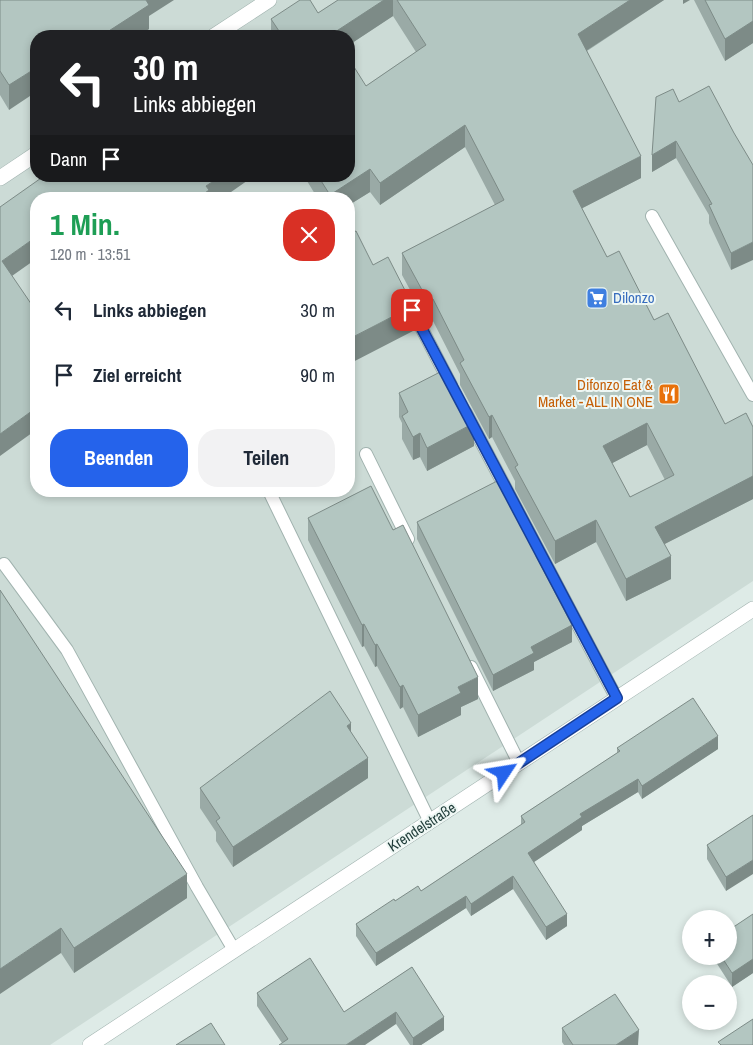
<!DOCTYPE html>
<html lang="de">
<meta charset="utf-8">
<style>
:root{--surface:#fff;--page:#f2f2f3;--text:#1f2937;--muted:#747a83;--accent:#2563eb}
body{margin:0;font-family:"Archivo Narrow",sans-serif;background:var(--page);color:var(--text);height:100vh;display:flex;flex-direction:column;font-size:19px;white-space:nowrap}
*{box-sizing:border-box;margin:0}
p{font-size:16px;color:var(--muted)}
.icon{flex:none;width:28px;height:28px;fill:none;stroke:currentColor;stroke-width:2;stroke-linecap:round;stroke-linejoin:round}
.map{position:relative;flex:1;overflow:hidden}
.panel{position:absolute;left:30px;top:192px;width:325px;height:305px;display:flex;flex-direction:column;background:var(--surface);border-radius:20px;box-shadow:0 2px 8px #0003}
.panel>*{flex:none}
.hud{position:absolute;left:30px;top:30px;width:325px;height:152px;border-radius:20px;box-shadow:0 2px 8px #0003;background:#202124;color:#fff;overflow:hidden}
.fabs{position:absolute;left:682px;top:910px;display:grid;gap:10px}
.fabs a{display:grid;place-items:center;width:55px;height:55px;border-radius:50%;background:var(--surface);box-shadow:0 2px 8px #0003;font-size:25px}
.pin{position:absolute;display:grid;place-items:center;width:42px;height:42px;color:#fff;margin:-21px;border-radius:10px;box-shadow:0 2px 8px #0006}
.me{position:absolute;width:55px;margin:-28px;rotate:57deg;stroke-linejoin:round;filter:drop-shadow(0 0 4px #0008)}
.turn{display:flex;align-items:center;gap:18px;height:105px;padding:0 20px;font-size:22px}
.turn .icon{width:65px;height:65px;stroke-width:2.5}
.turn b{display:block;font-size:35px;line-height:42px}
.then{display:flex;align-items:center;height:48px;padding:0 20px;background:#0003;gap:10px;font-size:19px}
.round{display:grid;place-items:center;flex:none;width:52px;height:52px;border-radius:20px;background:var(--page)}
.overview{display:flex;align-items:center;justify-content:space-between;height:85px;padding:0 20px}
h1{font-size:30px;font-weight:700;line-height:38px;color:#1e9e55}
.action{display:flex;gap:10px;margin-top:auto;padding:10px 20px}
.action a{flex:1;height:58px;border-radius:20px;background:var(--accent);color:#fff;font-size:20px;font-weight:700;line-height:58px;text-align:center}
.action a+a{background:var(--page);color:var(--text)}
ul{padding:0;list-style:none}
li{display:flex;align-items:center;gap:15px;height:65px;padding:0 20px}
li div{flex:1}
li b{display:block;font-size:19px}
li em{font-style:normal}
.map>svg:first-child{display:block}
.built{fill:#ccdbd6;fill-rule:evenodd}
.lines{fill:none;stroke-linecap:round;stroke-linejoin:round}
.service-casing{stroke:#a1b3af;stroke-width:14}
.minor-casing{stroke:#a1b3af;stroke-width:16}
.service{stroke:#fff;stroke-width:12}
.minor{stroke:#fff;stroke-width:15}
.wall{fill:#9aaaa6;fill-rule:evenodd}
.shaded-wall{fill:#7d8b87}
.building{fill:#b3c6c1;stroke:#7d8b87;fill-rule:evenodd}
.route-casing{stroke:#184099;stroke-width:12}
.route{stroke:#2563eb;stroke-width:9}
.labels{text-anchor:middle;stroke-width:4;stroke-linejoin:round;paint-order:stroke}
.shop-label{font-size:15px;fill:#366cbe;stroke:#eef7f4;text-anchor:start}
.food-label{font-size:15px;fill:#c56008;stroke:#eef7f4;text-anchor:end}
.street-label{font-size:15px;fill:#1e3b38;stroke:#eef7f4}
</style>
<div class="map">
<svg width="753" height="1045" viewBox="0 0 753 1045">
<rect width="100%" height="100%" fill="#deebe7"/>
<path class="built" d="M0,0H753V581L50,1045H0ZM36,36H349V176H36ZM36,199H349V491H36Z"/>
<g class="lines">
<g class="service-casing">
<path id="service" d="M652,216L753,395
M406,298L451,385
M466,413L617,699
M366,454L408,539
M269,491L430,822
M4,564L67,650L197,887L234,950
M471,667L519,763"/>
</g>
<g class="minor-casing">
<path id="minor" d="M214,36L269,0
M0,178L36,154
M90,1045L753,609"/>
</g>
<use href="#service" class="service"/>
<use href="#minor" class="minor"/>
</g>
<path class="wall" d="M0,0L149,16V29L138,36H36L9,110L0,95Z
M338,0H664L587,51L641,178L582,208L607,257L654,320L725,424L753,427V499L664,544L671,579L626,601L596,542L555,564L515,489V481L492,437L489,439L460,385V374L433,321L428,323L402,275V253L495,205L465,147L380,205L370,192L349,205V199H318L304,176H349L366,86L416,52L393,16L349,45V36H271V19L318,13ZM647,445L665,480L630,497L612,463Z
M694,0H753V43L725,61Z
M679,102L734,133L731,270L709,223V215L676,158L652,172Z
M399,393L474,446L427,471L420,457L413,460L402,439V423L399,417Z
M308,518L478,699L461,707V715L418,737L403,707L400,709L377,666L375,667L364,646L362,647L308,540Z
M417,522L540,564L572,642L534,662V670L493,691L417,539Z
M0,590L187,898L74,973L61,953Z
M351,732L368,778L233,867L216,841V832L200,808V788Z
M617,748L718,749L642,799L638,792L582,826V830L534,862L567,926L546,940L513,889L471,916L466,908L376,966L356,936V924L395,901L421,891L521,825V816L617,753Z
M753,815L726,891L707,859V845Z
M753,914V973L732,987L712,956H729Z
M412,967L444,1030L421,1045H410L396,1024L282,1043L257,1006V993L344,1012Z
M562,1028L639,1045H564L562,1042Z"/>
<path class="shaded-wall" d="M143,0H174L149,16V29L138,36H101Z
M384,0H393V16L349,45V36H332V34Z
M630,0H664L578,56V34Z
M683,0H690L683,4Z
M753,21V43L725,61V39Z
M92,31V36H84Z
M36,68V92L9,110V85Z
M465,125V147L380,205V183Z
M676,141V158L652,172V155Z
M641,156V178L573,213V191Z
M370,169V192L349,205V199H330V195Z
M221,176H254L221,199H197L206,186Z
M36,237V259L2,283V261Z
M753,242V260L731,270V253Z
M433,299V321L428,323V301Z
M413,306V331L349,364V339Z
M351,378V403L349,404V379Z
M36,408V430L0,456V434Z
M492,415V437L489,439V417Z
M474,423V446L427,471V448Z
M647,423V445L603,468V446Z
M420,433V457L413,460V437Z
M753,476V499L655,549V527Z
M596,520V542L555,564V541Z
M540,554V571L536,556Z
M671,556V579L626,601V579Z
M364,624V646L362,647V625Z
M572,625V642L534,662V670L493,691V675L531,647Z
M377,644V666L375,667V645Z
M478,677V699L461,707V715L418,737V715L458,687Z
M403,685V707L400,709V687Z
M351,723V744L347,726Z
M718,736V749L642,799V786Z
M368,758V778L233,867V847Z
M638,779V792L582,826V830L528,866V853L580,814Z
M753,860V874L726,891V877Z
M187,874V898L74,973V948Z
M513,876V889L471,916V904Z
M466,896V908L376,966V953Z
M567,914V926L546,940V927Z
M61,928V953L0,994V969Z
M753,959V973L732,987V973Z
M396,1012V1024L365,1045H346Z
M444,1017V1030L421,1045H413V1038Z
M639,1030L638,1045H616Z"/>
<path class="building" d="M0,0H146L149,5L101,36H95L92,31L84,36H36V68L9,85L0,71Z
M300,0H310L318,13L338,0H384L332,34L334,36H272L279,31L271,19Z
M397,0H630L578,34L641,156L573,191L607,257L619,251L654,320L668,313L725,424L746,413L753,427V476L655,527L671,556L626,579L596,520L555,541L515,467L518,465L492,415L489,417L460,363L464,360L433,299L428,301L402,253L504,200L465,125L380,183L370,169L330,195L318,176H349V59L366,86L426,45ZM647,423L674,475L630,497L603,446Z
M705,0H753V21L725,39Z
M709,86L734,133L753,165V242L731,253L709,205L712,204L676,141L652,155L656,97L673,89L679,102Z
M44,176H221L206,186L209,190L197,199H139V198L138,199H36V237L2,261L36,311V408L0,434V207Z
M356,231L373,265L388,257L413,306L349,339V234Z
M446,369L474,423L427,448L420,433L413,437L402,416L408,412L399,393Z
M349,373L351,378L349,379Z
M501,479L540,554L536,556L572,625L531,647L534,653L493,675L417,522Z
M371,486L393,530L403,525L478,677L458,687L461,693L418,715L403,685L400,687L377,644L375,645L364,624L362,625L308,518Z
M0,590L187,874L74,948L61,928L0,969Z
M330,691L351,723L347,726L368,758L233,847L216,821L220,818L200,788Z
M693,698L718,736L642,786L638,779L580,814L582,817L528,853L567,914L546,927L513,876L471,904L466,896L376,953L356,924L394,899L395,901L418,886L421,891L525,822L521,816L620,751L617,748Z
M753,815V860L726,877L707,845Z
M753,914V959L732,973L721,956H729V930Z
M310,958L344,1012L412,967L444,1017L413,1038L396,1012L346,1045H279L288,1039L257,993Z
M615,994L639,1030L616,1045H573L562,1028Z
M753,1019V1045H721L718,1042Z
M211,1023L225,1045H176Z"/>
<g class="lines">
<g class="route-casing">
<path id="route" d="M412,310L617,698L504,773"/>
</g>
<use href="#route" class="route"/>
</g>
<defs>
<g id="supermarket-square" transform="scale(1.125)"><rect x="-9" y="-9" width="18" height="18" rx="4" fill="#3f7fe0" stroke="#eef7f4"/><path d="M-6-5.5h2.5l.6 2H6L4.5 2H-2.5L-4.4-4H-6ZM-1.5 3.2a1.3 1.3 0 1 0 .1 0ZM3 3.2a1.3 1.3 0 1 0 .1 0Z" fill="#fff"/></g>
<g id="restaurant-square" transform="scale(1.125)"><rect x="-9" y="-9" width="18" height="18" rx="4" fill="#e8710a" stroke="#eef7f4"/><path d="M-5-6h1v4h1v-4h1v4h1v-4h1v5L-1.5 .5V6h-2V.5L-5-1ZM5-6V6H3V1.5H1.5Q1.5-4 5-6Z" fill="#fff"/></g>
</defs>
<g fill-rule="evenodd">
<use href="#supermarket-square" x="597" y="298"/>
<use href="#restaurant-square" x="669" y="394"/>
</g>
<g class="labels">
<g class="shop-label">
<text x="613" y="303">Dilonzo</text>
</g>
<g class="food-label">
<text x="653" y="390">Difonzo Eat &amp;<tspan x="653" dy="17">Market - ALL IN ONE</tspan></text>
</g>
<g class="street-label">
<text transform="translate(422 827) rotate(-33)" y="5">Krendelstraße</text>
</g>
</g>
</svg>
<div class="fabs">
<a>+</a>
<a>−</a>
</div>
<div class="pin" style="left:412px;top:310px;background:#d93025"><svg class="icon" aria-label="arrive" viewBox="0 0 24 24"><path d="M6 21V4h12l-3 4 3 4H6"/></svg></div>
<svg class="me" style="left:504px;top:773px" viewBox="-20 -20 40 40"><path d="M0-17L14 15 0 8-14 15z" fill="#2563eb" stroke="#fff" stroke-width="4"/></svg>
<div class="hud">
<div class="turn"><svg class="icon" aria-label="left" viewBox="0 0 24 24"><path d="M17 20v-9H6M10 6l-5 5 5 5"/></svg><div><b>30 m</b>Links abbiegen</div></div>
<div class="then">Dann<svg class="icon" aria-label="arrive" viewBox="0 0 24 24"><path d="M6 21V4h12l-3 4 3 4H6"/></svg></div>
</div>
<section class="panel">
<div class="overview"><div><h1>1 Min.</h1><p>120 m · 13:51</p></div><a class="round" style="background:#d93025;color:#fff"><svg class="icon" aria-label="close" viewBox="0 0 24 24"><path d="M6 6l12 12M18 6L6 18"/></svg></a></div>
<ul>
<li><svg class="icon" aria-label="left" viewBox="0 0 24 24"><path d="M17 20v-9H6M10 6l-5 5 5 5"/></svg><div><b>Links abbiegen</b></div><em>30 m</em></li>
<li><svg class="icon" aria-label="arrive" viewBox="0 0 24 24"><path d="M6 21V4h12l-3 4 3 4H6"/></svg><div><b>Ziel erreicht</b></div><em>90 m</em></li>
</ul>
<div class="action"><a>Beenden</a><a>Teilen</a></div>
</section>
</div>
